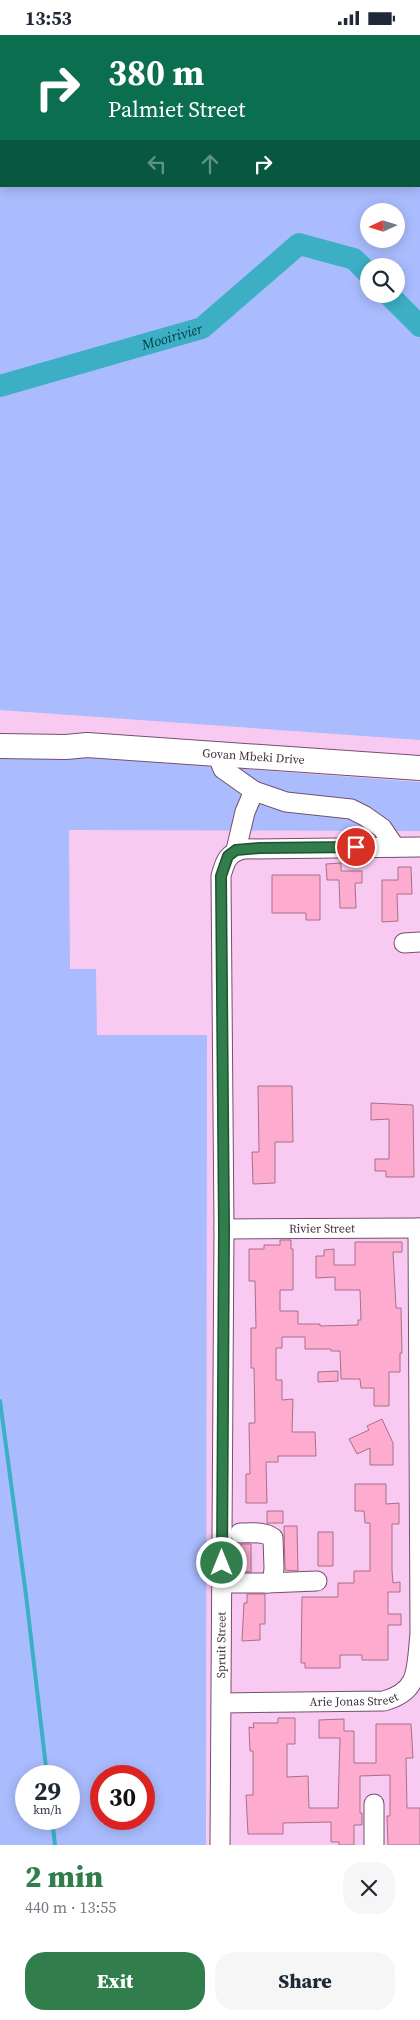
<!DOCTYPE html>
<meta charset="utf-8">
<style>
:root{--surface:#fff;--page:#f6f6f7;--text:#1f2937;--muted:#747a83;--accent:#317d4b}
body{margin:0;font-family:"Source Serif 4",serif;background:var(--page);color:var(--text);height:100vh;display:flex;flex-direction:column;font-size:19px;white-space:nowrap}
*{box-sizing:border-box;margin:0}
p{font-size:16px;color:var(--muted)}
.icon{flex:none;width:28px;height:28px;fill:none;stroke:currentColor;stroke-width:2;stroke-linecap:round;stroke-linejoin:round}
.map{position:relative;height:1810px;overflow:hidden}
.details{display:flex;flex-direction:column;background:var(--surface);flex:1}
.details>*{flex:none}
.guide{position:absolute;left:0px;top:0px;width:420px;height:152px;box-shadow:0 2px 12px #0003;background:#0b6e4f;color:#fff;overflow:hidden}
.needle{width:32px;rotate:266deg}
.buttons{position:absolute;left:360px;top:168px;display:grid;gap:10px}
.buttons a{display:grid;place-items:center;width:45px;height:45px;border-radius:50%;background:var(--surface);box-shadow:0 2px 12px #0003;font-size:25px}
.speed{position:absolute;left:15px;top:1730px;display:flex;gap:10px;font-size:25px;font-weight:700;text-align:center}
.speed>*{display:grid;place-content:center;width:65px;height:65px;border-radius:50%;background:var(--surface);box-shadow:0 2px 12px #0003;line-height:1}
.speed small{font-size:12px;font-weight:400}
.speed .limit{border:8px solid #d22;background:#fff;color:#111}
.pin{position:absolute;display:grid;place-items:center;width:42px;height:42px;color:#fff;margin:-21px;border:2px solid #fff;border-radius:50%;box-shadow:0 1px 5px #0007}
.me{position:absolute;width:55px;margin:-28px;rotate:0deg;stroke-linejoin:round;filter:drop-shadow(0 0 4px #0008)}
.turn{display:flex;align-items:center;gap:18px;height:105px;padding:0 25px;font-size:22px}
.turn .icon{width:65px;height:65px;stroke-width:2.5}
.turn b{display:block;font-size:35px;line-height:42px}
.lanes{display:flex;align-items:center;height:48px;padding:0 25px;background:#0003;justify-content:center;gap:25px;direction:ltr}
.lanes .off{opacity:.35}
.round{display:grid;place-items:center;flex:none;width:52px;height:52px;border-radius:20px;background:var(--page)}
.head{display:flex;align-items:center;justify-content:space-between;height:85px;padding:0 25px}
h1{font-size:30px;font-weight:800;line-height:38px;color:var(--accent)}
.action{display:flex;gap:10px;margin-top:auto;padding:10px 25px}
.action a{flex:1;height:58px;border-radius:20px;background:var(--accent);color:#fff;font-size:20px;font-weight:800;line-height:58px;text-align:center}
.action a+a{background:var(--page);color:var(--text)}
.status{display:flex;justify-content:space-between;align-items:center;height:35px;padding:0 25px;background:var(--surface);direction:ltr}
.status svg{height:14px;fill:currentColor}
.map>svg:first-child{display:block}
.green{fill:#aabcfe;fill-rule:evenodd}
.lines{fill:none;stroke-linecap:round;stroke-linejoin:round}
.stream{stroke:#3cafc4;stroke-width:4}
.river{stroke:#3cafc4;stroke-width:22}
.building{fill:#fdabce;stroke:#a67187}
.minor-casing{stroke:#764e70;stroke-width:21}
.major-casing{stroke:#764e70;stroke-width:26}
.path{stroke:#977892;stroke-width:2.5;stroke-dasharray:5 2.5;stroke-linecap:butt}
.minor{stroke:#fff;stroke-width:19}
.major{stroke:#fff;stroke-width:24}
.route-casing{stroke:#205131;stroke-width:12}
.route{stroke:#317d4b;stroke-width:9}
.labels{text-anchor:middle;stroke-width:4;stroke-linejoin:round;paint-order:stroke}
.street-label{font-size:12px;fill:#42303f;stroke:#f9caf1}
.water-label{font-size:14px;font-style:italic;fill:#033a43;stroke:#f9caf1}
</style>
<div class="status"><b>13:53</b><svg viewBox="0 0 49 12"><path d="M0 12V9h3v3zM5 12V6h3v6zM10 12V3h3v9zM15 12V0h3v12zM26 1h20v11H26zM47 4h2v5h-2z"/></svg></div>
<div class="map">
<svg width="420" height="1810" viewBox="0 0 420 1810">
<rect width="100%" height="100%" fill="#f9caf1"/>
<path class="green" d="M0,0H420V705L0,675ZM1,1H419V151H1ZM369,176H396V204H369ZM369,231H396V259H369Z
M0,716L420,747V796L69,795L70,934H96L97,1000H207L206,1810H0ZM26,1741H69V1784H26ZM101,1741H144V1784H101Z"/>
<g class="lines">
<path class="stream" d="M0,1366L26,1560L47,1741
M52,1784L55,1810"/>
<g class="river">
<path d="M388,259L420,291"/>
<path id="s1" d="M0,351L202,293L299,209L354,224L369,239"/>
</g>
</g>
<path class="building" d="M341,828V836H362V848H355L356,873H340L339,845H327L326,829Z
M398,832H411L412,859H397L398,886L382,887V845H398Z
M272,840H320V885H306V878H272Z
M258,1051H292L293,1107H275V1148L253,1149L252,1117H259Z
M371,1068L413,1070L414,1142H386V1136H375V1124H389V1084L371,1085Z
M280,1205H291V1214H293V1255H280V1276H298V1289H320V1291L358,1290V1285H361L360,1255H335V1242L316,1243V1221H324V1215L334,1214V1230H355V1207H402V1217H393L396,1273H401L402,1318H400V1337H389V1371H374V1353H361L360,1344H341L340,1316H331V1314H305V1302H282V1313H276V1345H282V1365L293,1364L292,1397H315L316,1421H278V1427H266L267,1468H246V1439H250L249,1388H255L254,1333H251V1293H256L255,1246H249V1214H264V1210H280Z
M338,1336V1346L318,1347V1337Z
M382,1384L393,1408V1430H370V1413L357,1419L349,1404L369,1395L367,1391Z
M355,1449H386V1469L399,1468V1489H392V1535L393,1548L400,1547V1557H388V1579H401V1590H388V1625H362V1620H340V1633H305V1628H301L302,1562H338V1548H354V1536H370V1488H365L364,1476H355Z
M267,1476H283V1488H267Z
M284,1491H297L298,1536L285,1535Z
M318,1497H333V1531H318Z
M241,1509H251V1537H241Z
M247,1559H265V1589H260V1605L242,1606L244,1568H247Z
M278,1683H295V1709H287V1742L308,1741L309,1773H338L340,1703H319V1685L344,1684V1696H354V1728H376V1689H411L413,1723H406L407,1773H420V1810H388L387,1781H390V1740L360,1741V1778H362V1790H354V1810H339V1807H331V1787L283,1788V1799H248L246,1760H253V1716H250L249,1692L254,1693L253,1688H278Z"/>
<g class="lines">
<g class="minor-casing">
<g id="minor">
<path d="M217,719L223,734L254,756L286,767L351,774L365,781L382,793L395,812"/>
<path d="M236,815L245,777L254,756"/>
<path d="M404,908L420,907"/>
<path id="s2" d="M224,1194L420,1193"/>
<path d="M222,1548H267L273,1544L274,1533L273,1503C265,1496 250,1498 240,1498"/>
<path d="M267,1548L317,1546"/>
<path id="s3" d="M222,1668L384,1666C420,1656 416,1635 420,1599L418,1193"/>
<path id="s4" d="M220,1810L224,1194L221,841C225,826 228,817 245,814L420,812"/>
<path d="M374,1810V1769"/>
</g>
</g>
<g class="major-casing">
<g id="major">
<path id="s5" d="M0,711L66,712L87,710L420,733"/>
</g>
</g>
<path class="path" d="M198,0L202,1
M35,1L39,0
M0,13H1
M419,40H420"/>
<use href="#minor" class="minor"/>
<use href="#major" class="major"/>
</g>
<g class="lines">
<g class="route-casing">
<path id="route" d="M222,1528L224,1194L221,841L228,821L236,815L260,813L356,812"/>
</g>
<use href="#route" class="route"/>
</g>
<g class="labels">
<g class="street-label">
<text dy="4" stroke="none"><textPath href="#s5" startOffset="254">Govan Mbeki Drive</textPath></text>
<text dy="4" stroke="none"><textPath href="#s2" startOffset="98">Rivier Street</textPath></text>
<text dy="4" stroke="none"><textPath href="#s4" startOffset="200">Spruit Street</textPath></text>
<text dy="4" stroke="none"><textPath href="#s3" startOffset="132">Arie Jonas Street</textPath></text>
</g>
<g class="water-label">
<text dy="5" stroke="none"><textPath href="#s1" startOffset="179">Mooirivier</textPath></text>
</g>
</g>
</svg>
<div class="buttons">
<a><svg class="needle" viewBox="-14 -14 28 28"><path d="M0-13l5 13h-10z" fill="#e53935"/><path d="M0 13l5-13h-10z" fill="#747a83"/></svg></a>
<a><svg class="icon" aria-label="search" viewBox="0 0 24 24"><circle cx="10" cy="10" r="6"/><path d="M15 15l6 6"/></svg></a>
</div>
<div class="speed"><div>29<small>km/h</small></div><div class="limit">30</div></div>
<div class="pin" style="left:356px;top:812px;background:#d93025"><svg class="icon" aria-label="arrive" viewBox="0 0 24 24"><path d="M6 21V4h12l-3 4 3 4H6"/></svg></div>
<svg class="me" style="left:222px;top:1528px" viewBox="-20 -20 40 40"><circle r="17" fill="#317d4b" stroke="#fff" stroke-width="3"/><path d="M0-11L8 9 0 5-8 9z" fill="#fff"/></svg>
<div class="guide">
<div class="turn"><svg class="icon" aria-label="right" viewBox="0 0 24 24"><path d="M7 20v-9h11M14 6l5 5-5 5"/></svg><div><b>380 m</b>Palmiet Street</div></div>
<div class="lanes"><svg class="icon off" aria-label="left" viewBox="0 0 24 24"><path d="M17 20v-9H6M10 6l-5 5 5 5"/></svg><svg class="icon off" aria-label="ahead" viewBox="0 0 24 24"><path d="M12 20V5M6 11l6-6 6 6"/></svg><svg class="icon" aria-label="right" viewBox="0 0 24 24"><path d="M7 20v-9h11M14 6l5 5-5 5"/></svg></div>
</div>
</div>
<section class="details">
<div class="head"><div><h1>2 min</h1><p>440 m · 13:55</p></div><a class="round"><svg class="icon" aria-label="close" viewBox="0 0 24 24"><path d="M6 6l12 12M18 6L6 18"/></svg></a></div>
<div class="action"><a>Exit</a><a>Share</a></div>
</section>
